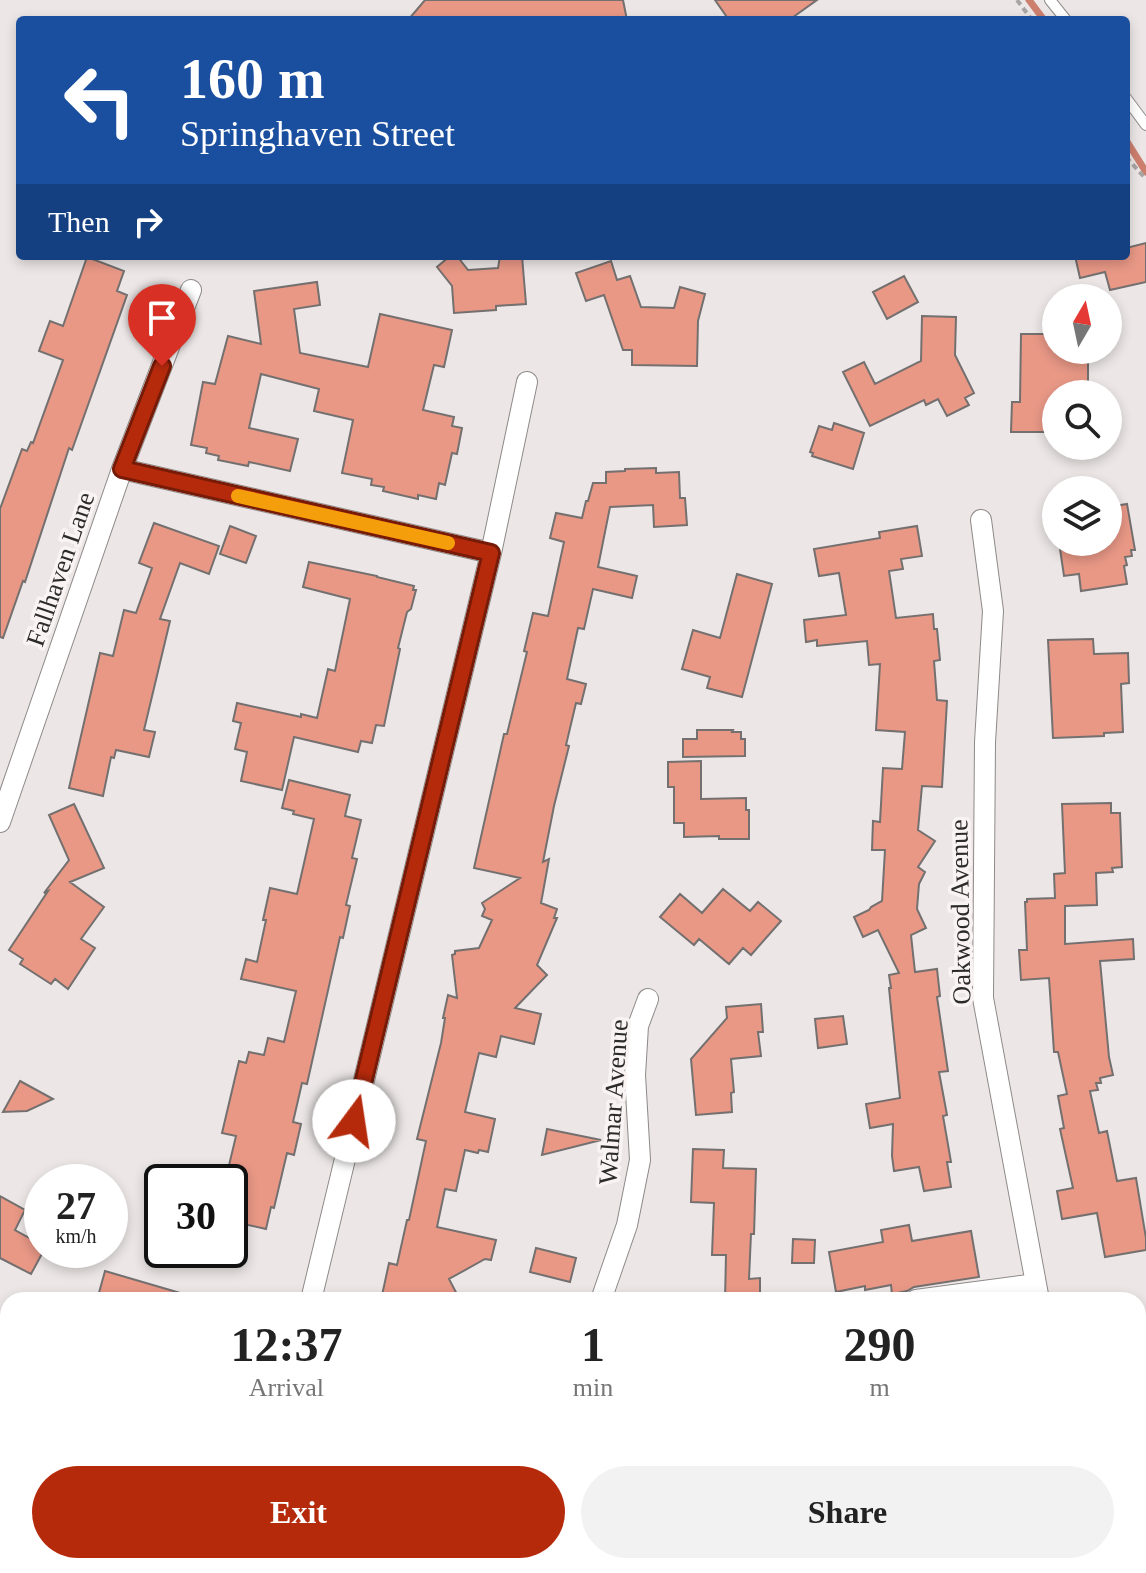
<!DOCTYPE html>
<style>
:root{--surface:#fff;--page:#f2f2f2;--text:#222;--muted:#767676;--accent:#b62a0c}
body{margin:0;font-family:Georgia,serif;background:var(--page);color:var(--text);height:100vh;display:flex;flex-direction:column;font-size:30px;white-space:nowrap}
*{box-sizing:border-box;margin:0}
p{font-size:26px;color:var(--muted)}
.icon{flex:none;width:44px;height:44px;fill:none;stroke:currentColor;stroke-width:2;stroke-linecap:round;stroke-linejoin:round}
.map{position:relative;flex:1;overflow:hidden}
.side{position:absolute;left:0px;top:1292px;width:1146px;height:282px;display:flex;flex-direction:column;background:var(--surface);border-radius:24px 24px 0 0;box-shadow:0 4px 12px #0003}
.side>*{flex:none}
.top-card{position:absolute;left:16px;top:16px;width:1114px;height:244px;border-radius:8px;box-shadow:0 4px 12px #0003;background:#1a4fa0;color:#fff;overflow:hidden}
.needle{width:52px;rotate:9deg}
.tools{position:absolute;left:1042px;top:284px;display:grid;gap:16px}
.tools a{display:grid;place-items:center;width:80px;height:80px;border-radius:50%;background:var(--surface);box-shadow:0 4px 12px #0003;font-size:40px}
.speed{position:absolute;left:24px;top:1164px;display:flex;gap:16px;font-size:40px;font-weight:700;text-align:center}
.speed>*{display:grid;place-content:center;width:104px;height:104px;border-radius:50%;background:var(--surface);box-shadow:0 4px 12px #0003;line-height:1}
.speed small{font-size:20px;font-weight:400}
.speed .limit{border:4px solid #111;border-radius:12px;background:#fff;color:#111}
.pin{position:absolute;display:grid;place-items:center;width:68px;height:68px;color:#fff;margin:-82px -34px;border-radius:50% 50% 50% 0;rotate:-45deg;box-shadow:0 0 8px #0007}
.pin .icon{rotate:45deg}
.me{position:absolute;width:88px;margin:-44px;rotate:14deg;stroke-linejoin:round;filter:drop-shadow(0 0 6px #0008)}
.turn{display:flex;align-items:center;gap:28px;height:168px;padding:0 32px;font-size:36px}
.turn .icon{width:104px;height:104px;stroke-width:2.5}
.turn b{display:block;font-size:56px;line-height:68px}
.then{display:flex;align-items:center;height:76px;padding:0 32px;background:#0003;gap:16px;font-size:30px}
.eta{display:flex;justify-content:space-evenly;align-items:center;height:136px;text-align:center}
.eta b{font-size:48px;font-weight:700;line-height:56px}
.button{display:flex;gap:16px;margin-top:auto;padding:16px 32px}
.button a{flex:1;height:92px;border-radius:48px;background:var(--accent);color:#fff;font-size:32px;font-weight:700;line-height:92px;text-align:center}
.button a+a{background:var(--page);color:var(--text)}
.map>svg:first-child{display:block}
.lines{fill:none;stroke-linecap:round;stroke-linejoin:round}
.stream{stroke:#cd7f6e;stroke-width:7}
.building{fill:#e99886;stroke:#74706f;stroke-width:2}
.service-casing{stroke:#8e8a89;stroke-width:12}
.minor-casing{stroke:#8e8a89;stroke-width:22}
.path{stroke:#a9a5a5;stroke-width:4;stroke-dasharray:6 4;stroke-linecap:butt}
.service{stroke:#fff;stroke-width:10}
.minor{stroke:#fff;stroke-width:20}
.route-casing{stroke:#761b08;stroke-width:20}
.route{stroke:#b62a0c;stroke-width:14}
.slow{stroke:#f59e0b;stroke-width:14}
.labels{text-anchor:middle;stroke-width:7;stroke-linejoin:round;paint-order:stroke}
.street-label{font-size:26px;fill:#2c2a2a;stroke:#f9f4f3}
</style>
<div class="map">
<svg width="1146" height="1573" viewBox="0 0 1146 1573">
<rect width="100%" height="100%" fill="#ece7e6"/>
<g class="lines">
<path class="stream" d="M1029,0L1044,20
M1126,140L1146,172"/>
</g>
<path class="building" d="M425,0H623L627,20H408Z
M715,0H817L789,20H729Z
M1146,243V282L1110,290L1105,272L1080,278L1075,256H1126V248Z
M450,256H457L468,270L498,268L500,256H522L526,304L496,306V310L454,313L452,286L437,267Z
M87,257L124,271L117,291L127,295L72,450L69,448L25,582L23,581L3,638L0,637V509L22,449L27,451L31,442L33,443L63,360L39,351L50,321L63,326Z
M611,261L617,280L630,276L641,307L674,308L680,287L705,294L698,321L697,366L632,365V350H623L604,295L586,301L576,273Z
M904,276L918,302L887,319L873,292Z
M317,282L320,305L294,309L300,353L368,367L380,314L452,330L444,367L434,365L423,410L454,417L452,426L462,428L457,454L452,453L445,485L439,483L436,499L418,495V499L383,491L384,487L371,485L372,479L342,473L353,420L314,411L319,389L261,374L249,428L298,439L290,471L249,462L248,466L218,460L219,456L206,453L207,448L191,445L203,382L215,384L228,336L261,344L254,291Z
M922,316L956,317L955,355L974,393L965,398L969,405L947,416L938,399L926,405L924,400L870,426L843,372L864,362L875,384L921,361Z
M1021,334H1056V350H1088V394H1056V432H1011L1012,402H1020Z
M834,423L864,433L853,469L812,456L813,453L810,452L819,426L832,430Z
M656,468V473L679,472L680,498H685L687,525L654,527L653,505L610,507L598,567L637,576L632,598L593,589L584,629L578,628L567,679L586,684L581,704L576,703L566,745L569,746L554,806L543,862L549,859L541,903L557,909L554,918H557L537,965L547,975L515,1008L541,1014L534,1044L501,1036L496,1057L479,1053L465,1112L495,1119L488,1152L479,1150L478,1153L465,1150L456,1191L445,1189L437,1227L496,1240L491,1260L485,1259L449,1279L460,1300H381L389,1263L397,1265L407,1220H409L426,1141L417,1139L441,1043L445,1018H443L448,995L457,998L452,955L455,954V951L479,948L492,920L482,916L485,909L482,903L520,878L474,868L504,734H507L527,652L524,651L533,613L548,616L564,542L550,538L556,513L582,518L586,501H588L593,483H606V472L625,471V469Z
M1127,504L1135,550H1131L1132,556L1125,557L1127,565L1124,566L1127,584L1081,591L1079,574L1064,576L1059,542H1108V507Z
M154,523L219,546L209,574L180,563L160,619L170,621L144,730L155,732L149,757L116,750L114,758L111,757L103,796L69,788L100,653L113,656L124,610L136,613L152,568L139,563Z
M230,526L256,536L246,563L220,554Z
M917,526L922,556L901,559L903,569L889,571L896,618L933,614L934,629H937L940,660L934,661L937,700L947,701L942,787L922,786L918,830L935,841L918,867L925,872L919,884L917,909L926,928L911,935L915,972L937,969L940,996L937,997L948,1071L939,1072L947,1115L943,1116L951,1162H947L951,1187L924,1191L919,1167L894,1171L892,1156L893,1124L870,1128L866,1104L900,1098L889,988H891L889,975L899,973L878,930L863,937L854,917L869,910L871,907L882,901L885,850H872L873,821L880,822L883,768L902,769L905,732L876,730L880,664L869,665L867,641L817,646V640L806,642L804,620L846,615L839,573L819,576L814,549L880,538L879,532Z
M309,562L377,576V577L414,586L413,590H416L411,609L407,612L398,648L400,649L384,726L376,725L372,743L361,741L358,752L294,737L282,790L241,781L247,752L235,749L241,723L233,721L237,703L301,717V714L317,718L328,669L335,671L350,599L303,587Z
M737,574L772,584L742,697L707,688L710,677L682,669L693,630L720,638Z
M1093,639L1094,654L1128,653L1129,683L1121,684L1123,732L1104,733V736L1053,738L1048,640Z
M697,730H733L732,732H741V739H745V756L683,757V739H697Z
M701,761V799L746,798V810H749V839H719V836L684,837V823H674V787H668V762Z
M289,780L350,795L345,816L361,820L352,858L357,859L346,905L350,906L343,938L340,937L307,1084L302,1083L293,1122L301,1124L294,1155L287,1153L274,1208L271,1207L266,1229L230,1221V1182H225L236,1136L222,1133L239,1061L246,1063L249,1052L264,1055L268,1038L284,1042L296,991L241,979L246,959L257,962L266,920H263L270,888L297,894L314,819L293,814L294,811L282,808Z
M1111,803V813H1120L1122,867L1112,868L1113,872L1096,873L1097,905L1065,906V944L1133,939L1134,959L1100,961L1109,1057L1113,1075L1100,1078L1101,1083H1096L1098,1090L1090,1091L1099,1133L1107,1131L1117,1181L1136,1178L1146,1238V1250L1105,1257L1097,1213L1062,1219L1057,1191L1073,1188L1060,1129L1064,1128L1058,1096L1067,1094L1058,1052H1054L1049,978L1021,980L1019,950H1027L1025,902H1027V899L1055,898L1054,874L1065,873L1062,804Z
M74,804L104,868L70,882L104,907L81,939L95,948L68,989L55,979L51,984L20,964L23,959L9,950L48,891L44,893L69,860L49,815Z
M723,889L750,911L758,902L781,921L751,955L743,948L729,964L699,939L694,945L660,917L680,894L702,913Z
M761,1004L763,1032H758L761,1056L731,1059L734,1092L731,1093L732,1112L696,1115L691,1059L727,1018L726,1007Z
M843,1016L847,1044L818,1048L815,1019Z
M20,1081L53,1099L27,1111L3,1112Z
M547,1129L601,1140L542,1155Z
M693,1149L724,1150L723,1168L756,1169L754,1234H751L749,1279L760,1278V1300H725L726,1255H712L714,1203L691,1202Z
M0,1196L25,1210L15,1230L42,1245V1250H44L31,1274L0,1258Z
M909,1225L912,1241L971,1231L979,1277L914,1287L907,1291L892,1294L891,1285L865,1290V1286L836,1292L829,1252L883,1242L881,1230Z
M793,1239L815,1240L814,1263H792Z
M536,1248L576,1258L570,1282L530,1272Z
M105,1271L187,1295L186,1300H97Z"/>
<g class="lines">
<g class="service-casing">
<path id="service" d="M1050,0L1066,20
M1126,98L1146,125"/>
</g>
<g class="minor-casing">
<path id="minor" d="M122,469L491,553
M981,520L993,611L985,742L983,998L1039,1300
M0,822L122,469L191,290
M311,1300L491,553L527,382
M601,1300L627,1225L640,1160L635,1075L638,1026L648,999
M916,1300L1036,1284
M0,1375L8,1381
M1138,1422L1146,1420
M211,1566L217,1573
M245,1573L247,1566
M581,1573L583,1566
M1054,1573L1055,1566"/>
</g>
<path class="path" d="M1017,0L1032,20
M1126,157L1146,179"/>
<use href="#service" class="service"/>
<use href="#minor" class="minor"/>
</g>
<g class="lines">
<g class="route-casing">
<path id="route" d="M162,366L122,469L491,553L354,1121"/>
</g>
<use href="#route" class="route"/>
<path class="slow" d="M238,496L448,543"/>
</g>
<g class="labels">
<g class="street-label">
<text transform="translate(60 569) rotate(-71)" y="9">Fallhaven Lane</text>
<text transform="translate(960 912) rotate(-91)" y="9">Oakwood Avenue</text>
<text transform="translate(613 1102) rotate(-86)" y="9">Walmar Avenue</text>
</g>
</g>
</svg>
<div class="tools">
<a><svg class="needle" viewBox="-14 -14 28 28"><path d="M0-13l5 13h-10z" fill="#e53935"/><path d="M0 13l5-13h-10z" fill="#767676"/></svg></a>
<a><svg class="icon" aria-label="search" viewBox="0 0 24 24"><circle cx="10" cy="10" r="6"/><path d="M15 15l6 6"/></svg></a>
<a><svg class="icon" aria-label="layers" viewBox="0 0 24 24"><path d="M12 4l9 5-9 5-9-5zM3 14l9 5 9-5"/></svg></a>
</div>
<div class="speed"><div>27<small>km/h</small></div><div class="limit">30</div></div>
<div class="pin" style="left:162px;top:366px;background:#d93025"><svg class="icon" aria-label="arrive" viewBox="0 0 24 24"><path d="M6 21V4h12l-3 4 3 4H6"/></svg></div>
<svg class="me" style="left:354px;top:1121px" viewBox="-20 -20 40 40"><circle r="19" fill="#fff"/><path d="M0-13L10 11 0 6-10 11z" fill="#b62a0c"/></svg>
<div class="top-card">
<div class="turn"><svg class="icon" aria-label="left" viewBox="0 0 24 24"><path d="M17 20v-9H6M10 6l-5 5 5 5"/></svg><div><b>160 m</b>Springhaven Street</div></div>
<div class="then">Then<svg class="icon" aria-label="right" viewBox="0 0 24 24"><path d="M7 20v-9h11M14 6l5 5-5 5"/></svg></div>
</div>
<section class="side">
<div class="eta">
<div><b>12:37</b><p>Arrival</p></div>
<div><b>1</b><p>min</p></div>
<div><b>290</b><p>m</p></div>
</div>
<div class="button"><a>Exit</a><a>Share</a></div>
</section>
</div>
